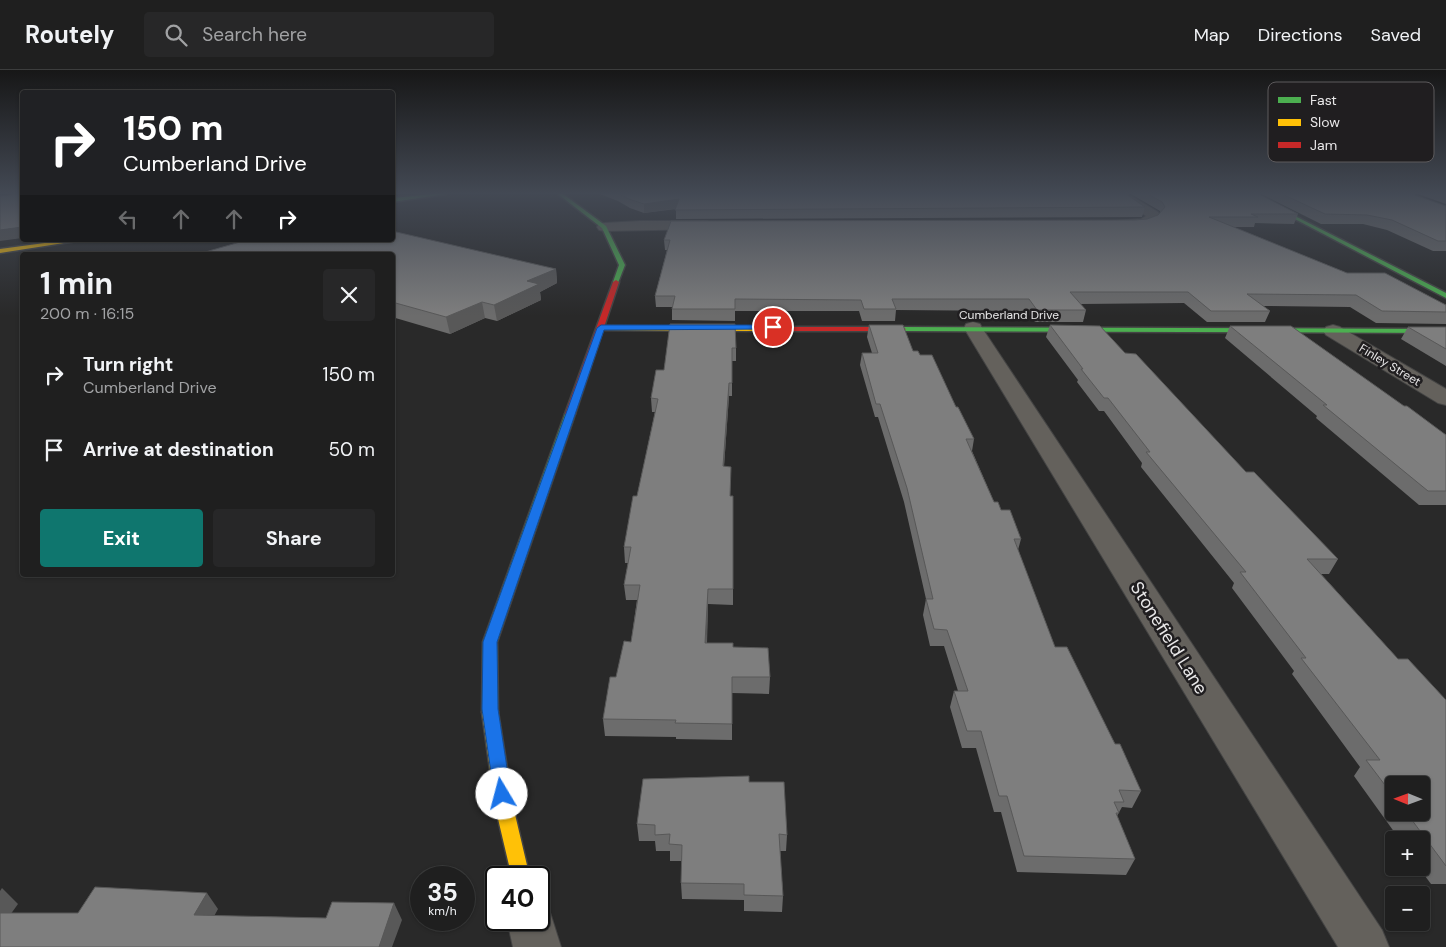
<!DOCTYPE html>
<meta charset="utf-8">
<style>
:root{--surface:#1f1f1f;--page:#272728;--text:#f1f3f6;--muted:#a1a2a4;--line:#3c3d3d;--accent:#0f766e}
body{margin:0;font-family:"DM Sans",sans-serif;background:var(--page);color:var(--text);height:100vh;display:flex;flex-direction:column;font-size:19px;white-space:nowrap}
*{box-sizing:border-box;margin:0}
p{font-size:16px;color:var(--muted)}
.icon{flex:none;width:28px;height:28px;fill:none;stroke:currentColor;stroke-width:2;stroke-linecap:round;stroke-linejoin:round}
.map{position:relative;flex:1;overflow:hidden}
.side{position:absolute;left:20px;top:182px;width:375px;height:325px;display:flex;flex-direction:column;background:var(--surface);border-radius:5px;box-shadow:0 1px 4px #0004,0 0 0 1px var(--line)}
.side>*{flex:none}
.banner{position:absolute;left:20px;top:20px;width:375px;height:152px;border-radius:5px;box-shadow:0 1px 4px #0004,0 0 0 1px var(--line);background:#202124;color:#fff;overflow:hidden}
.needle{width:32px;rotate:271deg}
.controls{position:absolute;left:1385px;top:706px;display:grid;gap:10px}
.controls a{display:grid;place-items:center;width:45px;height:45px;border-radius:5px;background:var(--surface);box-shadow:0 1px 4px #0004,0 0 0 1px var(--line);font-size:25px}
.speed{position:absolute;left:410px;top:796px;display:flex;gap:10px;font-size:25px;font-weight:700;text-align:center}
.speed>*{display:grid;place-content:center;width:65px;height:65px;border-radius:50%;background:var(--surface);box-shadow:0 1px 4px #0004,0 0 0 1px var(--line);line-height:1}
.speed small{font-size:12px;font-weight:400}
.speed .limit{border:2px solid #111;border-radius:8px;background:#fff;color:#111}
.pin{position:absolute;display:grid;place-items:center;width:42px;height:42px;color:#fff;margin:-21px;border:2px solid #fff;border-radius:50%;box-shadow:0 1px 5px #0007}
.me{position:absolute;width:55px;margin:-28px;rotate:352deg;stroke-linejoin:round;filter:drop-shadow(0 0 4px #0008)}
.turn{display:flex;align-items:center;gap:18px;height:105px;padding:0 20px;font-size:22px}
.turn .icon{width:65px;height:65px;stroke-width:2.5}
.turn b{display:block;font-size:35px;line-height:42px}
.lanes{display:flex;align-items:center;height:48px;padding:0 20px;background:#0003;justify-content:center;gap:25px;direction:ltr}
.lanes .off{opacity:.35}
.round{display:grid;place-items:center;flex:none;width:52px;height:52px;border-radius:5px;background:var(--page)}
.headline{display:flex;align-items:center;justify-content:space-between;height:85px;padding:0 20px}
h1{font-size:30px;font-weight:700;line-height:38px}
.action{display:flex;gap:10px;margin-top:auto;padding:10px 20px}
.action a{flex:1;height:58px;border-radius:5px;background:var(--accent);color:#fff;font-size:20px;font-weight:700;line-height:58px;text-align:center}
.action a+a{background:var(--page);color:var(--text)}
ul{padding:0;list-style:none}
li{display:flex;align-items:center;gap:15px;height:75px;padding:0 20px}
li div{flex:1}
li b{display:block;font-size:19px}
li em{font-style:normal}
header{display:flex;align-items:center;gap:30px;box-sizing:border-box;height:70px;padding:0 25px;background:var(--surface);border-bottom:1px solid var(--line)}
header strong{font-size:24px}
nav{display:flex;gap:28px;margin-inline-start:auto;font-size:18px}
.search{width:350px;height:45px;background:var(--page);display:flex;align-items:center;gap:12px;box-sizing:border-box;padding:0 18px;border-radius:5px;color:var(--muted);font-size:19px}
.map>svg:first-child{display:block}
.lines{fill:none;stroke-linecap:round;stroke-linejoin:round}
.street-casing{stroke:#444;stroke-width:2}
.fast-casing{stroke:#444;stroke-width:3}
.slow-casing{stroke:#444;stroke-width:3}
.jam-casing{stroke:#444;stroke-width:3}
.street{fill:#64615c;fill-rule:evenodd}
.fast{fill:#4caf50;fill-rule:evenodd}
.slow{fill:#ffc107;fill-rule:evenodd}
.jam{fill:#c62828;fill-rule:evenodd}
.wall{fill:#6c6c6c;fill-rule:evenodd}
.shaded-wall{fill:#585858}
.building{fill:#7e7e7e;stroke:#585858}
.route{fill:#1a73e8;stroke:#114b97}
.labels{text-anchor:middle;stroke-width:5;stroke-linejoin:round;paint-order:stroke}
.far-street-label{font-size:12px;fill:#e8e7e8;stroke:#201e20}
.near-street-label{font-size:18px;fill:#e8e7e8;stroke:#201e20}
.key{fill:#201e20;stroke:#5c5a5c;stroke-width:1}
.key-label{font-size:14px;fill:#e8e7e8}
</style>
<header>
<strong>Routely</strong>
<div class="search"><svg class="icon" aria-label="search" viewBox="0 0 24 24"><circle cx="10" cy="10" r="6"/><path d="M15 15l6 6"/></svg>Search here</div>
<nav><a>Map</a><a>Directions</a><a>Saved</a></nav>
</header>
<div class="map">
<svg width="1446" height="877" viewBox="0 0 1446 877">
<rect width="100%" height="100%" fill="#292929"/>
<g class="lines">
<g class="street-casing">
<path id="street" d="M1114,124H1128L1158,142L1160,145C1156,161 1126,160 1113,157L1111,154L1113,151L1141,149L1146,146Z
M640,151H707L714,155L707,159L604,161L599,160L597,157L599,154L604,153Z
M973,252L980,254L982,258L1382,860L1389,877H1338L964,258L966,254Z
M1333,255L1340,257L1446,319V335L1438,333L1326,265L1323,261L1326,257Z
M539,830L547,833L561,877H513L507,850H539Z"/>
</g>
<g class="fast-casing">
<path id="fast" d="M433,124H446L392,132V128Z
M558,124H563L606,156L625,195L618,213L613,212L619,195L602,158Z
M1247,124H1252L1446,223V228Z
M899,257L1446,259V263L902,261L898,259Z
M570,341L575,344L497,572L498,642L495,646L490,648L485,646L482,642L483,572L565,344Z"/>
</g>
<g class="slow-casing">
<path id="slow" d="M67,170H83L0,183V179Z
M598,256L782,257L786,259L782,261L601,260H598Z
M490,636L495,638L498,642L513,736L530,808H512L495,736L482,642L485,638Z"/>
</g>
<g class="jam-casing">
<path id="jam" d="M616,210L619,212L575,344L573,346H567L565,344L613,212Z
M779,257H902L906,259L902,261H782L778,259Z"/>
</g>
<use href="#street" class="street"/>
<use href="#fast" class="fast"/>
<use href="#slow" class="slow"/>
<use href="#jam" class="jam"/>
</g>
<path class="wall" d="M600,124H1126L1145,137L1142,147L676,149V139L644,143L630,138L618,131Z
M1131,124H1259L1298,144L1294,154L1255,153L1254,157H1233L1347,203L1446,235V254L1376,253L1350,237L1263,236L1270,241L1265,252H1207L1184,233L1080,234L1086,240L1083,252H1035L1026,241L896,240L895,251H862L859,241H735V251L672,250V237H656L655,226L667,180H665L664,170L1135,150L1147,149L1158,145L1160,143V141Z
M1261,124H1412L1446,136V181H1433L1387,160L1363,154H1321Z
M1418,124H1446V134Z
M244,170H392L556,199L557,213L540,222L541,230L497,251L485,248L450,264L392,247V185Z
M670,254L736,278V291H732V326H729L724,396L730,426H733V535L708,534L707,573L733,577L770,607L769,624L732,623V670L676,669V667L605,666L603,649L616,607L631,572L637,530H626L624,515L628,493H625L624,477L637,426L655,342H652L651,328L664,300Z
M869,255L920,285L956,337L974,369L972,381L994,432L1001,440L1021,469L1018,480L1055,577L1115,674L1141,721L1132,738L1122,737L1117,746L1135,789L1126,805L1017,802L1001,742H994L976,678H962L950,637L954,621H958L944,576H930L923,545L926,529L904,432L878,347H875L860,295L862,283H872L867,267Z
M1050,255L1125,283L1246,402L1338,489L1329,504H1321L1398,589L1446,630V814H1431L1419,798H1421V770H1400L1354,706L1360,697L1292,604L1294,601L1232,518L1234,513L1141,397L1142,393L1104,341H1099L1077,312L1078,310L1046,267ZM1394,715L1421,742H1394Z
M1230,256L1404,336L1446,365V435H1419L1316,348L1317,346L1225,268Z
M1408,257H1446V296L1401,269Z
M749,712L787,765L786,781H780L783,826L782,842L744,841V830L682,829L681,813L682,791H670V781H656L655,771H639L637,754Z"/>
<path class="shaded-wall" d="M679,129V138L644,143V134Z
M22,157V168L0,171V160Z
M556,199L557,213L540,222L541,230L497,251L494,235L527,211Z
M482,232L485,248L450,264L446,247Z
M729,313V326L723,411V396Z
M708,519V534L706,589L705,573Z
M2,818L18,834L0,859V821Z
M207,823L218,839L206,861L194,845Z
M394,833L402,850L392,877H379Z"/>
<path class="building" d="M18,124H22V157L0,160V126Z
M619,124H1126L1145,137L675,140L679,129L644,134L629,129Z
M1148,124H1259L1298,144H1251L1258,147H1209L1347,203H1385L1446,235V242L1382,241L1356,225L1247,224L1270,241H1211L1188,222H1070L1086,240H1037L1029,229H892L896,239H864L861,230L735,229V239H672L675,226H655L670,170H664L671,151L1135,150L1147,149L1158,145L1165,137L1162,132Z
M1282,124H1412L1446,136V171H1438L1392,150L1367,145L1325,144Z
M392,161L556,199L527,211L539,214L494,235L482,232L446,247L392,232V185H195L247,170H392Z
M670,254H735L736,278H732V313H729L723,396L731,397L730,426H733V519H708L705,573H733V577L768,578L770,607H732V654L675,653L676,650L603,649L610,607H616L624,571L631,572L640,515H624L631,477H624L633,426H637L658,329L651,328L656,300H664Z
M869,255H903L913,281H918L920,285H932L956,337H958L974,369H966L994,432H998L1001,440H1010L1021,469H1014L1055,577H1067L1115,674H1120L1141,721L1119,720L1124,732H1114L1119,743H1116L1135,789L1024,786L1007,726H999L981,661H967L954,621H968L947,560L934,559L926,529H933L907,418L880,334H876L862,283H878Z
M1050,255L1100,256L1125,283L1136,284L1246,402H1254L1338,489H1307L1398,589H1408L1446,630V796L1406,742H1421V715H1394V727L1366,690H1380L1301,588H1306L1240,502H1246L1146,382H1150L1108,328H1104L1081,299H1083Z
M1230,256H1291L1404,336H1407L1446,365V421H1428L1323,335H1327Z
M1408,257H1446V279Z
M749,706V712H784L787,765L779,764L783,826L744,825V814L681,813L682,775L669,774L670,764L655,765V755L637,754L643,709Z
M95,817L207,823L194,845L326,848L332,832L394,833L379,877H0V843H78Z"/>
<linearGradient id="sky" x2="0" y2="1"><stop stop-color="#171717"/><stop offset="0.5" stop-color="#434954"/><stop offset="1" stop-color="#434954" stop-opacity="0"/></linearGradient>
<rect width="1446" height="246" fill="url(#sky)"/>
<path class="route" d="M773,255L777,257L775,259L604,260L497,572L498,639L511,724L508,729L502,731L497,729L494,724L482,639L483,572L597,258L601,255Z"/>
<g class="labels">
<g class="far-street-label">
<text x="1009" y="249">Cumberland Drive</text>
<text transform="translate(1390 295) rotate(31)" y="4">Finley Street</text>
</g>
<g class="near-street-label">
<text transform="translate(1169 568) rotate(58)" y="6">Stonefield Lane</text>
</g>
</g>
<rect x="1268" y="12" width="166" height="80" rx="8" class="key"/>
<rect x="1278" y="27" width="23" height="6" fill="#4caf50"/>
<rect x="1278" y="49" width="23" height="7" fill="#ffc107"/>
<rect x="1278" y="72" width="23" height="6" fill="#c62828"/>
<g class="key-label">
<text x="1310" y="35">Fast</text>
<text x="1310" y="57">Slow</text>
<text x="1310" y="80">Jam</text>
</g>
</svg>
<div class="controls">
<a><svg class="needle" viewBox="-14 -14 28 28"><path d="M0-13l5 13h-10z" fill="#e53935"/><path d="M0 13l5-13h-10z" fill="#a1a2a4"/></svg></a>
<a>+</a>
<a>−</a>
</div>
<div class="speed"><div>35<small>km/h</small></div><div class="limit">40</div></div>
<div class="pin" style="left:773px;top:257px;background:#d93025"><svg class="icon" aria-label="arrive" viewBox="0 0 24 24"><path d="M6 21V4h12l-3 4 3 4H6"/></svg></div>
<svg class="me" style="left:502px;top:724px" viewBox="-20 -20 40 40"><circle r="19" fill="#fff"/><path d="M0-13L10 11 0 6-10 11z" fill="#1a73e8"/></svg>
<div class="banner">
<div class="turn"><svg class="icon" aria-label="right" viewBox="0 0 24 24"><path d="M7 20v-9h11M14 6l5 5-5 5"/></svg><div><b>150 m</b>Cumberland Drive</div></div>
<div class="lanes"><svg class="icon off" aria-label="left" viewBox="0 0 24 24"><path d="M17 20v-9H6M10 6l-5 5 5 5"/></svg><svg class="icon off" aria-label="ahead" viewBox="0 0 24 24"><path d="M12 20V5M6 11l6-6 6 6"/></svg><svg class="icon off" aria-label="ahead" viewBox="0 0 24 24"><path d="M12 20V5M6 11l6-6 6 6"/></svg><svg class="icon" aria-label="right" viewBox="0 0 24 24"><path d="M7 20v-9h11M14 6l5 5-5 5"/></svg></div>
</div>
<section class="side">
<div class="headline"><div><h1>1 min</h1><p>200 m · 16:15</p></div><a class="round"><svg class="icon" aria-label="close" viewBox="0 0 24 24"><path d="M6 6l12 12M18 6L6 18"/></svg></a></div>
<ul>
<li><svg class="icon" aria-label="right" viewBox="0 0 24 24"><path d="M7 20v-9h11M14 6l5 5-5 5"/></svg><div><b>Turn right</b><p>Cumberland Drive</p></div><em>150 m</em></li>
<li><svg class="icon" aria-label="arrive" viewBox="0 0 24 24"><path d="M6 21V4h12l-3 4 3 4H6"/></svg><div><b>Arrive at destination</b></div><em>50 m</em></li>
</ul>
<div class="action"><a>Exit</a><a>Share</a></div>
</section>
</div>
